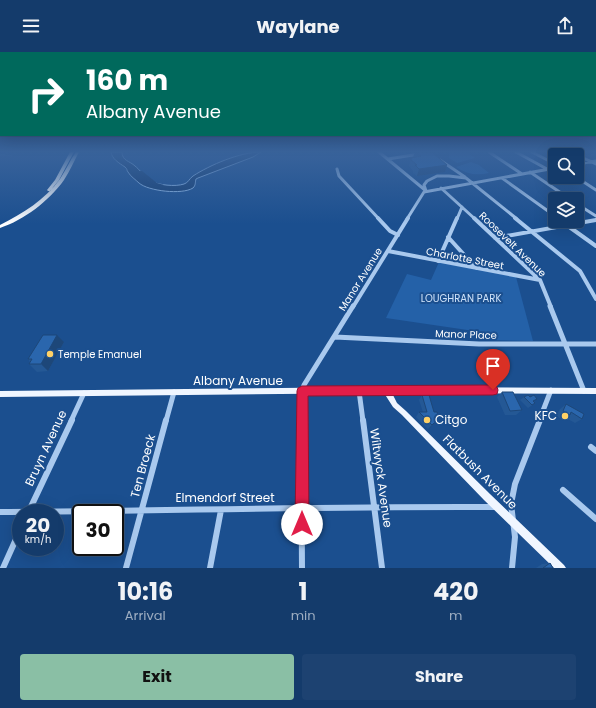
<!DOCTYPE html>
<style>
:root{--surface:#143b6b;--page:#1d4271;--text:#f1f3f6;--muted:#9dadc1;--line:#33557e;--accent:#8abfa5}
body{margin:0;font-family:Poppins,sans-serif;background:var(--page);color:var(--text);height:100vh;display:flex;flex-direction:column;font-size:15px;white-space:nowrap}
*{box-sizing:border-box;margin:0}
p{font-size:13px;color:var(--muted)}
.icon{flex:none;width:22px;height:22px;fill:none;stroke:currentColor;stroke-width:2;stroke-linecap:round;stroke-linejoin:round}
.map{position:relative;height:516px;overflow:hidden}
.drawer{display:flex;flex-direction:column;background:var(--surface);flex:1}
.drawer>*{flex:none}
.top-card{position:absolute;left:0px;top:0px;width:596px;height:84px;box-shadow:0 4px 16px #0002,0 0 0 1px var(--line);background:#00695c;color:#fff;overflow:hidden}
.tools{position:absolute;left:548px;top:96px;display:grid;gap:8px}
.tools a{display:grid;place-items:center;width:36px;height:36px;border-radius:4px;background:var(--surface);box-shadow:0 4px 16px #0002,0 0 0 1px var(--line);font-size:20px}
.speed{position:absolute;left:12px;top:452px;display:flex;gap:8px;font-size:20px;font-weight:700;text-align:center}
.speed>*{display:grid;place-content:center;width:52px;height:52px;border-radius:50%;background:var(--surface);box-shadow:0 4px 16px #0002,0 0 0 1px var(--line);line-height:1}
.speed small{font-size:10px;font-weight:400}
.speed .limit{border:2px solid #111;border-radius:6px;background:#fff;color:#111}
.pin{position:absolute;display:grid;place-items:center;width:34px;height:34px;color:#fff;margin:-41px -17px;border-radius:50% 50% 50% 0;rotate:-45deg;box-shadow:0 0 4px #0007}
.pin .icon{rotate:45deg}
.me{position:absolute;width:44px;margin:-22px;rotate:0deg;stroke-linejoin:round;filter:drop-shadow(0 0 3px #0008)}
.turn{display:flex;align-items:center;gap:14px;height:84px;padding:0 20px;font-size:18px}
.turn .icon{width:52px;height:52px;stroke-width:2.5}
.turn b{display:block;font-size:28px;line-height:34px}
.eta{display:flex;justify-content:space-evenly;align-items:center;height:68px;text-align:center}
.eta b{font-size:24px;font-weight:700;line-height:28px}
.primary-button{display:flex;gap:8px;margin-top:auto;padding:8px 20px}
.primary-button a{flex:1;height:46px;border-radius:4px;background:var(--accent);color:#111;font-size:16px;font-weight:700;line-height:46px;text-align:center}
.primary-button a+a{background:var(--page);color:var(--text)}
header{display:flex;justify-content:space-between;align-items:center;height:52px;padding:0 20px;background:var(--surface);font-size:18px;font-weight:700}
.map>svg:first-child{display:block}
.green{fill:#2461a8}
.water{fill:#123a6d;stroke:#9cc4f0}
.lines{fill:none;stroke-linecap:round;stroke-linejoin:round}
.river{fill:#123a6d;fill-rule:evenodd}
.minor-far3{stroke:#a9c9ee;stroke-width:3}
.minor-far2{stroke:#a9c9ee;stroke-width:4}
.minor-far1{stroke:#a9c9ee;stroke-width:5}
.minor{stroke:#a9c9ee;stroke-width:6}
.major{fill:#f0f6ff;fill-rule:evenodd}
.highway{fill:#fff;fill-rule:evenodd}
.wall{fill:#245895}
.shaded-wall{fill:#1d4779}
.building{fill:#2a66ad;stroke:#1d4779}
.route{fill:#e11d48;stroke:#92132f}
.poi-dot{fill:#ffd166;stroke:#1b4f8f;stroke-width:1.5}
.labels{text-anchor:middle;stroke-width:4;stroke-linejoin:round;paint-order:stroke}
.street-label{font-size:10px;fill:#fff;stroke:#1b4f8f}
.park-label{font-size:10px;fill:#cfe3fa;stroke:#1b4f8f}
.poi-label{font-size:10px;fill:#fff;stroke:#1b4f8f;text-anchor:start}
.near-street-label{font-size:12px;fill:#fff;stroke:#1b4f8f}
.near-poi-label{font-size:12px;fill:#fff;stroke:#1b4f8f;text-anchor:end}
</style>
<header><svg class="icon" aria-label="menu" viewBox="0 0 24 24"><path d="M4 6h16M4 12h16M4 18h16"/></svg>Waylane<svg class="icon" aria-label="share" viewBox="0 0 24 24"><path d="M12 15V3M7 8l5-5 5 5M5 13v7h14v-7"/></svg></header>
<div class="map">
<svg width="596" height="516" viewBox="0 0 596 516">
<rect width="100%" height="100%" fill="#1b4f8f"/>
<path class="green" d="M449,100H466L475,106L457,111L449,106Z
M471,110L479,113L489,121C477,124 466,122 456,115Z
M439,210L516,225L533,289L484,288L481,280L386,266L407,222L431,228Z"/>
<path class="water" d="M111,100H122C122,109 130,109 135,114C139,117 147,127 150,129C159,133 175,135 184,132C188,131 189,127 193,124C210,113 240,100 261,100L253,105L198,126L196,127C195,130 196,133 193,136C182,143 148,139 139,131C136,128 130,124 128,120C126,117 128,118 125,115C119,111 112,107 111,100Z"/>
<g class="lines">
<path class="river" d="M138,119H142L157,131L164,133L162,134L154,133L138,121Z"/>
<path class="minor-far3" d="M379,100L425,138
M489,100L522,122
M516,100L547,117
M532,100L555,112
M570,100L596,112
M388,107L419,102
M440,108L465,125
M577,112L596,109
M337,117L339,124L379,167
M530,120L570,147
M576,125L596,138
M502,126L555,164
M441,136L475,167
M426,139L424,133L427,129L437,124H449L466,126L517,167
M577,152L596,164
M407,167L424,140L555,116
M457,167L462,155"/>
<path class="minor-far2" d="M378,166L390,179L398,183
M474,166L540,228L551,255
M515,166L580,219L596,247
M561,169L596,194
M448,185L476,216
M495,186L596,168
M388,199L540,228
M438,209L457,166
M353,255L408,166"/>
<path class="minor-far1" d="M550,254L584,339
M335,285L479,292H596
M359,339L363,369
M71,369L84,341
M166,369L174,340
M301,369V346L304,333L353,254
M539,369L551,338"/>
<path class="minor" d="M301,368L302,516
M363,368L382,516
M591,395L596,399
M563,438L596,467
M0,460C165,459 331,454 496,455
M28,461L72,368
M3,516L21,476
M126,516L166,368
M210,516L221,458
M512,516L515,485L511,452L515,432L540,368"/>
<path class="major" d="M386,335L596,336V342L392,341L397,351L406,359L490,442L564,513L566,516H554L484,448L402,363L393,355L384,341L0,345V339Z"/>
<path class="highway" d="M70,100H74L59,128L50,139H48L47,138L55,128Z
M76,100H79C74,109 70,119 64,128C49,149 24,168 0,176V173C23,161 45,148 60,127C66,118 70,108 76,100Z"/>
</g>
<path class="wall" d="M415,100L445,120L417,124L413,121V119L409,114L411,106L413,105Z
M64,290L48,319L37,320L29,312L30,310L28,307Z
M502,340L522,358L516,363H505L497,345Z
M422,343L435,371L428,377L416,365L419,360H423L419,348Z
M524,345L534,349L535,351L531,354L528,356L520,348Z
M566,352L582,367L575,371L566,366L563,368L556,364L560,357Z
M550,511L553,516H536L542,512Z"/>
<path class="shaded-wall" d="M447,113L445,120L417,124L419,117Z
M57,283L64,290L48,319L41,312Z
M439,366L435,371L428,377Z"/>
<path class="building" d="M415,100H432L447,113L419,117L415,113H417L410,107H412L411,106L421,104Z
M43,283H57L41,312H29L32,307H28Z
M502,340H513L522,358L510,359Z
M422,343H429L434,360H437L439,366L432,373L419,360H427Z
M528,343L530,345L534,343L537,347L533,349L535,351L532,353L524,345Z
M566,352L584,362L582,367L571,360L570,363L563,359Z
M550,511L553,516H543Z"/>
<linearGradient id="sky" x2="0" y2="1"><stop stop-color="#0f2b4f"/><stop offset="0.58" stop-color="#39639b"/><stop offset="1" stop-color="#39639b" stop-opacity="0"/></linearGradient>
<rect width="596" height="172" fill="url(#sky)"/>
<path class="route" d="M493,333L497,335L498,338L497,342L493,343L308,344L309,472L307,477L302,479L297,477L295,472L297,339L298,336L302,334Z"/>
<g class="poi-dot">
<circle cx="50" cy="302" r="4"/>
<circle cx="565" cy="364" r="4"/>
<circle cx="427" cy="368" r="4"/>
</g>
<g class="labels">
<g class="street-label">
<text transform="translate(513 192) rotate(44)" y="4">Roosevelt Avenue</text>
<text transform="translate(465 206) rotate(11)" y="4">Charlotte Street</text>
<text transform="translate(360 227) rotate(-58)" y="4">Manor Avenue</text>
<text transform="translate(466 282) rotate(2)" y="4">Manor Place</text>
</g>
<g class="park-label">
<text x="461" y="250">LOUGHRAN PARK</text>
</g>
<g class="poi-label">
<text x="58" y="306">Temple Emanuel</text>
</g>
<g class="near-street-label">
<text x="238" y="333">Albany Avenue</text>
<text transform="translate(46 396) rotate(-65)" y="4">Bruyn Avenue</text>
<text transform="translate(143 414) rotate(-75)" y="4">Ten Broeck</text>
<text transform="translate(480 420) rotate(45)" y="4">Flatbush Avenue</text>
<text transform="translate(381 426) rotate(82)" y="4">Wiltwyck Avenue</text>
<text x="225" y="450">Elmendorf Street</text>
</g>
<g class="near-poi-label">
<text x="557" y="368">KFC</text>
<text x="435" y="372" text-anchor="start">Citgo</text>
</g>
</g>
</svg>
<div class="tools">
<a><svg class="icon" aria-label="search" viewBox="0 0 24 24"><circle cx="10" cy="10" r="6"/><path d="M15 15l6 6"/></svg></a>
<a><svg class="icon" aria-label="layers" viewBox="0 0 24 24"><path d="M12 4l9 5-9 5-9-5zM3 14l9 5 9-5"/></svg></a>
</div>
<div class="speed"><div>20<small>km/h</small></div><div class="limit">30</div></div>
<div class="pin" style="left:493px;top:338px;background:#d93025"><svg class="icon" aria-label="arrive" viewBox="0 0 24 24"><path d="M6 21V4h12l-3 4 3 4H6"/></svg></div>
<svg class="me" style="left:302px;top:472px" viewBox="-20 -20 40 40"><circle r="19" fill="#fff"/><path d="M0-13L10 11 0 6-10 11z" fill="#e11d48"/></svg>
<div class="top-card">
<div class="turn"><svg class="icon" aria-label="right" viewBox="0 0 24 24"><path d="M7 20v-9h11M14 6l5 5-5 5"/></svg><div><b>160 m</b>Albany Avenue</div></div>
</div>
</div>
<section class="drawer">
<div class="eta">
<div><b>10:16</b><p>Arrival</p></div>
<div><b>1</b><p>min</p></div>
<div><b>420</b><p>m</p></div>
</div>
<div class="primary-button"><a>Exit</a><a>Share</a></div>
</section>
